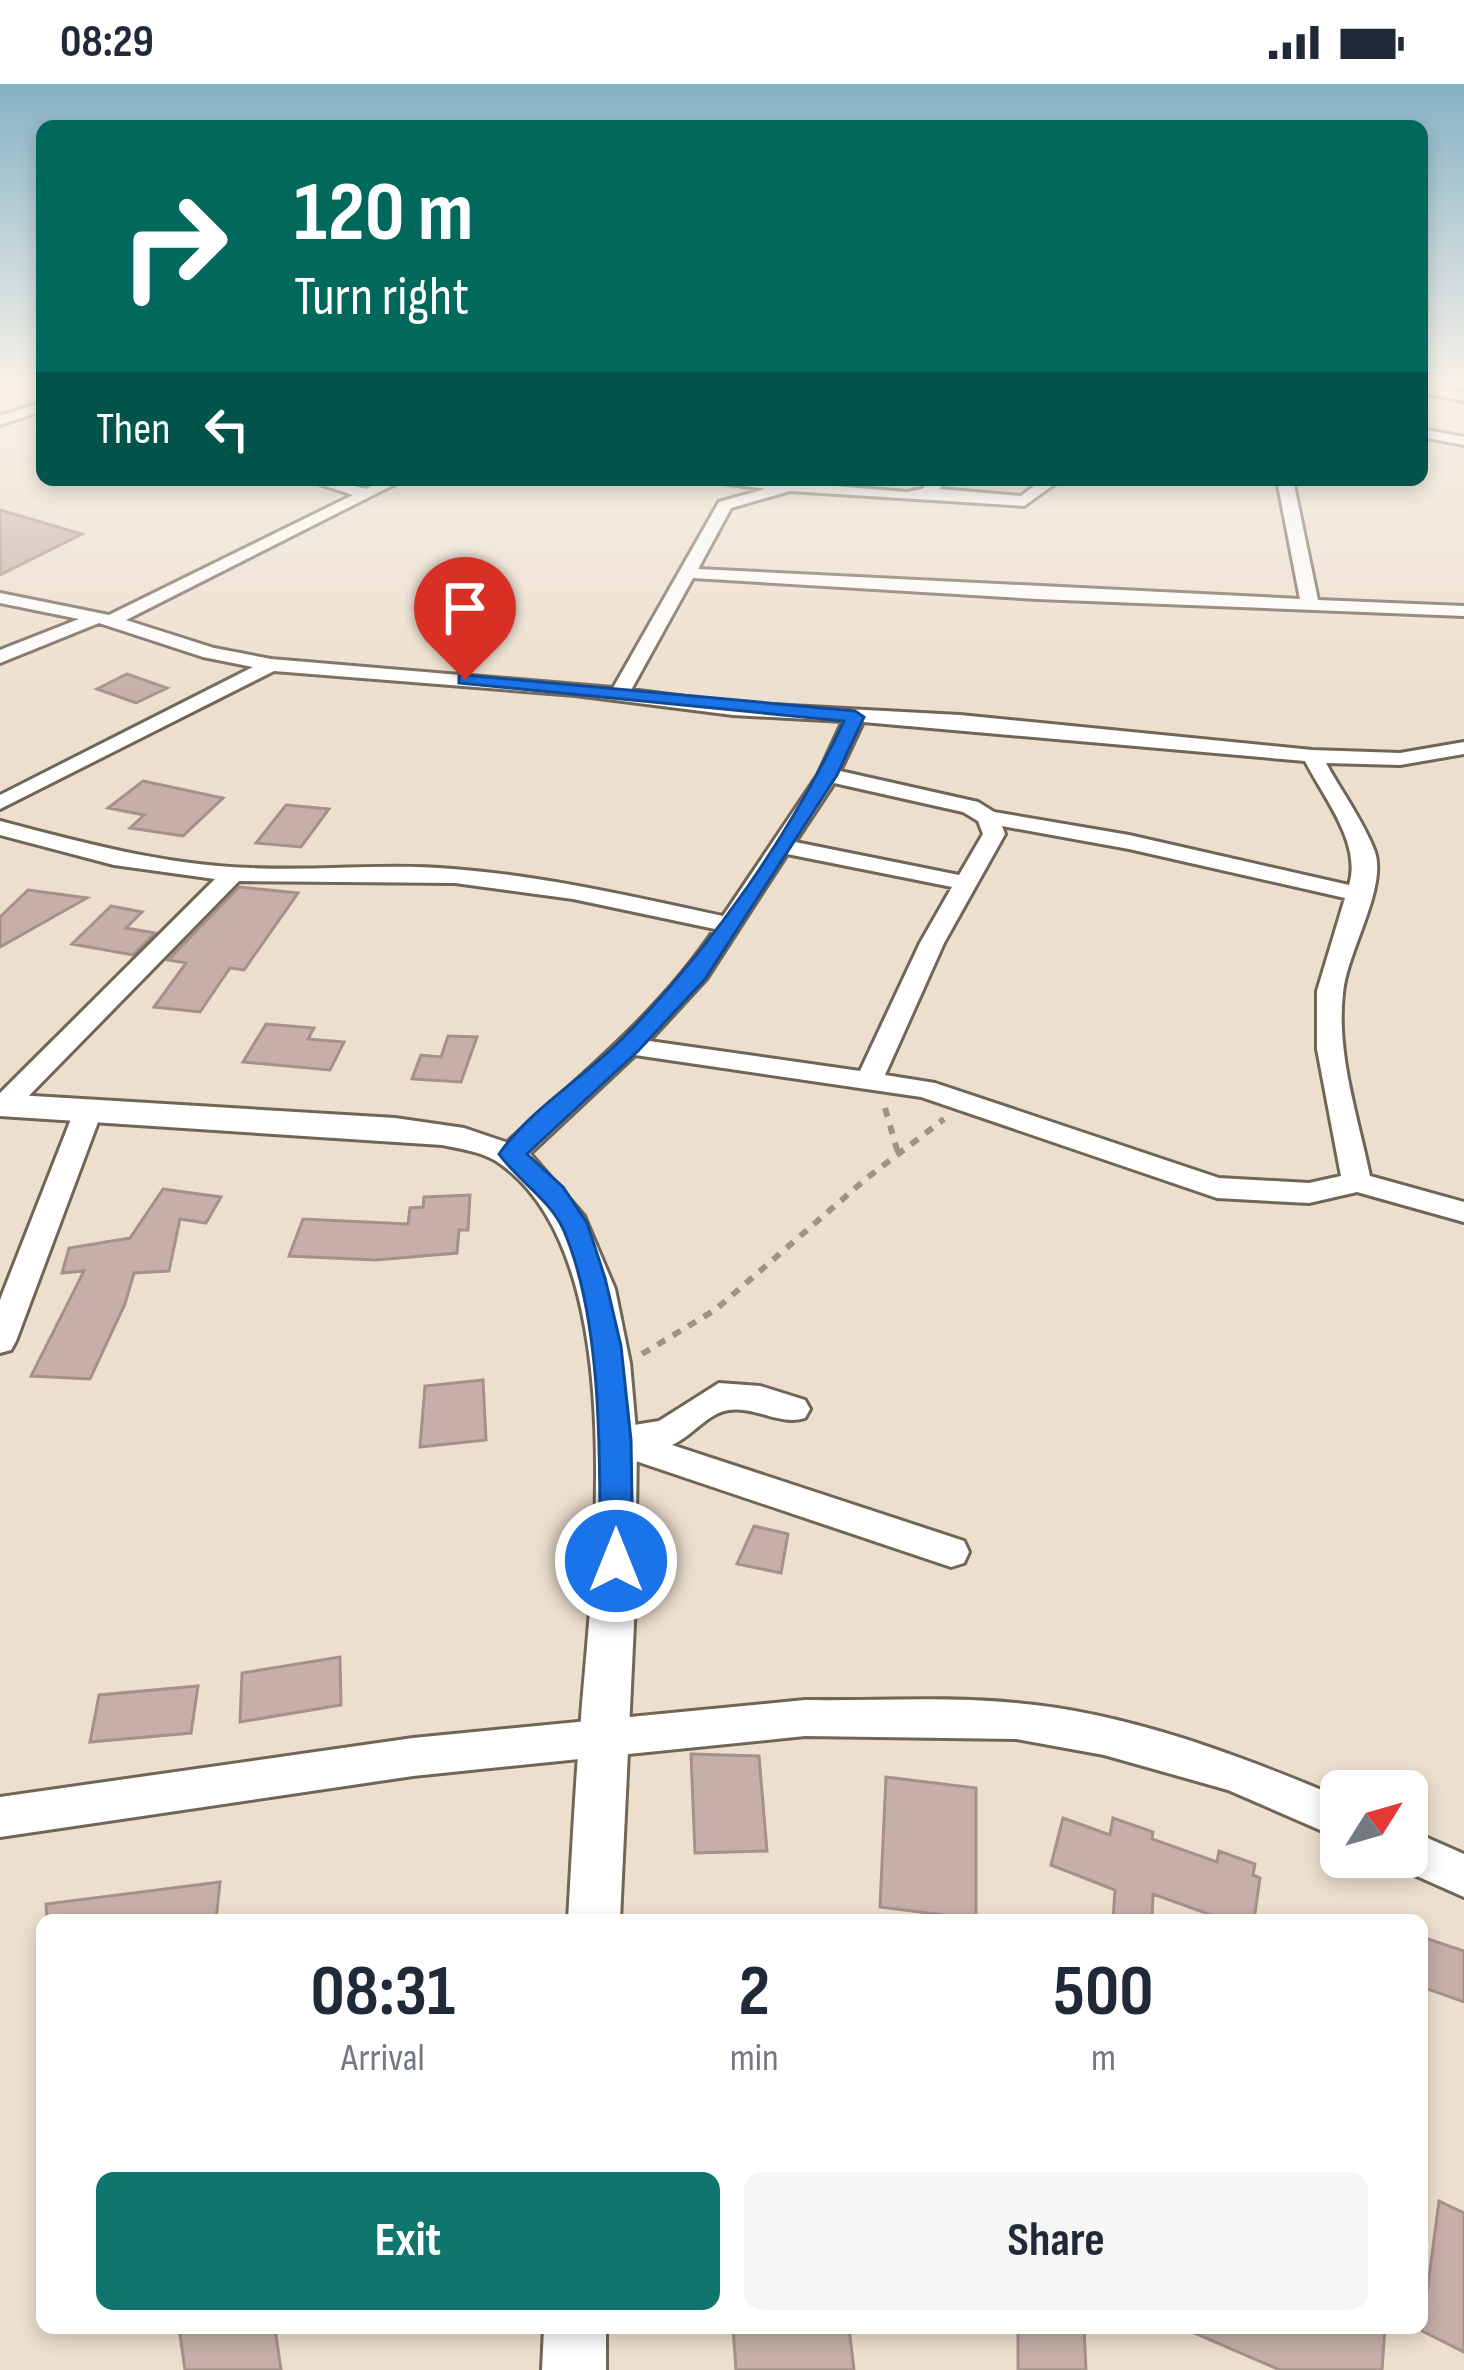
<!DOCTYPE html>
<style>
:root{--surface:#fff;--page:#f6f6f7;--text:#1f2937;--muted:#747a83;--accent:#0f766e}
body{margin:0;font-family:"Sofia Sans Condensed",sans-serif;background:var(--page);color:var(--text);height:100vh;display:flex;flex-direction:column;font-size:45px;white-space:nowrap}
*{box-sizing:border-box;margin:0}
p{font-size:39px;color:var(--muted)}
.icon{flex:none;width:66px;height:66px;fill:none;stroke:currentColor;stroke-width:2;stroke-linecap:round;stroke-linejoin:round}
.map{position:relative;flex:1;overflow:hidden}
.details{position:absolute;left:36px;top:1830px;width:1392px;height:420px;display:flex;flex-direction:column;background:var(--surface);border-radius:18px;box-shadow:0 6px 18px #0003}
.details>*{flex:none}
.top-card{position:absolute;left:36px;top:36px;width:1392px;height:366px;border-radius:18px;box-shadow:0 6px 18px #0003;background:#00695c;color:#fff;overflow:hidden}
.needle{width:78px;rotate:53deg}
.tools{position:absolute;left:1320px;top:1686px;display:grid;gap:24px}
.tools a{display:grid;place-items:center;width:108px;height:108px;border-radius:18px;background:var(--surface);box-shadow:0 6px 18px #0003;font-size:60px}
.pin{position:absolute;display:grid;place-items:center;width:102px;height:102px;color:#fff;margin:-123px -51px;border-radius:50% 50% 50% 0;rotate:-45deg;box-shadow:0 0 12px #0007}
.pin .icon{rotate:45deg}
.me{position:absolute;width:132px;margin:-66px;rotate:0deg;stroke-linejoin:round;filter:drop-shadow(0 0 9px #0008)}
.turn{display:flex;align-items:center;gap:42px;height:252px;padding:0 60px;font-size:54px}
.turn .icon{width:156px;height:156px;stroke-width:2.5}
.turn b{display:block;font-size:84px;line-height:102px}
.then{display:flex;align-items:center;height:114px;padding:0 60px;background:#0003;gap:24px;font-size:45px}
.eta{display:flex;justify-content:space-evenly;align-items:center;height:204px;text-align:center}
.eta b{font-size:72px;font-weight:700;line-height:84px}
.button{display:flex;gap:24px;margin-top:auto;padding:24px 60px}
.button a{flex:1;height:138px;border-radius:18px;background:var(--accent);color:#fff;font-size:48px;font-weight:700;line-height:138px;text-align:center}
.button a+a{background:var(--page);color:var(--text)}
.status{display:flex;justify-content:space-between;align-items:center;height:84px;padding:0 60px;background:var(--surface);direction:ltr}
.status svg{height:33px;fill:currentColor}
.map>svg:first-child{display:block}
.building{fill:#c5afa8;stroke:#a6918a;stroke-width:3}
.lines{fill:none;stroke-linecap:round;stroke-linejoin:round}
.minor-casing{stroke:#716556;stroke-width:6}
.tertiary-casing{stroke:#716556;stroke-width:6}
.path{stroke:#9d9386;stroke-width:6;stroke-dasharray:9 9;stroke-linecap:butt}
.minor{fill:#fff;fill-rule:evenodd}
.tertiary{fill:#fff;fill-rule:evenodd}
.route{fill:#1a73e8;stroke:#114b97;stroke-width:3}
</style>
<div class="status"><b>08:29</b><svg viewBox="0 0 49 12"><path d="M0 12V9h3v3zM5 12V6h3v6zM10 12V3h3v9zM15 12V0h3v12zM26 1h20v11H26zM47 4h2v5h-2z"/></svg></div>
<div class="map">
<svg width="1464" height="2286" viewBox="0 0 1464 2286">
<rect width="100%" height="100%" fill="#eddfce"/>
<path class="building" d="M0,426L82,450L0,491Z
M127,590L167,604L136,619L97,605Z
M143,697L223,714L183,752L130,744L144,731L108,724Z
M286,721L329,725L301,763L256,759Z
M239,803L298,809L244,886L230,884L200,928L154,923L186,879L168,876Z
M28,806L87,814L0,863V833Z
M111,822L142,828L126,844L155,849L133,871L72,860Z
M266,940L314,944L308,955L344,958L330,986L243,978Z
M448,952L477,953L461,998L412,995L421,971L441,973Z
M163,1105L221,1113L206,1139L180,1135L169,1187L134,1189L125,1220L90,1295L31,1292L84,1187L62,1189L69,1164L130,1154Z
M470,1111L468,1146H459L457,1169L376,1176L289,1172L303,1135L408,1140L410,1124L423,1123L424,1113Z
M483,1296L486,1356L420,1363L425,1302Z
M754,1442L788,1450L781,1489L737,1480Z
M340,1573L341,1621L240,1638L242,1589Z
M198,1602L191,1649L90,1658L99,1611Z
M691,1670L759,1672L767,1767L695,1769Z
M886,1693L976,1704V1835L880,1823Z
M1063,1734L1110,1751L1113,1734L1153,1748L1152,1755L1217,1778L1219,1767L1255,1780L1253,1791L1260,1794L1254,1836H1225L1153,1810L1152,1836H1113L1115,1806L1051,1781Z
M220,1798L216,1836H47L46,1820Z
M1422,1853L1464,1867V1918L1422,1903Z
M1439,2117L1464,2129V2268L1422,2247Z
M179,2244H275L281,2286H185Z
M733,2244H849L854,2286H736Z
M1018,2244H1084L1086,2286H1018Z
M1183,2244H1385L1382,2286H1280Z"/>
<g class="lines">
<g class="minor-casing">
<path id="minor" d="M1422,300L1464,309V317L1422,308Z
M42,318V327L0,341V332Z
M1422,345L1464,353V361L1422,353Z
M307,396H333L366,405L383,396H403L126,536L214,564L271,575L613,604L719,418L765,405L702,396H763L907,408L922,405L931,396H948L939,405L1021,412L1042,396H1060L1024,422L790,407L731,424L698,485L1300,515L1277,396H1293L1318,516L1464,522V532L1037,515L693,494L631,606L733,619L960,631L1312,666L1400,669L1464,658V670L1400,681L1326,679C1341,707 1364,738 1375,768C1387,805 1347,867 1343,909C1336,970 1358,1033 1370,1092L1464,1118V1138L1357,1108L1309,1119L1217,1114L921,1013L635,971L522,1077H502L498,1070L502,1063C577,995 658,930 715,845L573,815L455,799L239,797L14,1027L0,1029V1009L215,795L114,781L0,751V737C84,759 164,781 251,784C319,787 385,779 453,785C544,792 634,813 723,832L818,691L843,637L733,631L575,611L274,587L0,725V711L253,583L203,573L99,539L0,579V566L79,535L0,519V509L109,531L353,411ZM863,638L1305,677C1324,714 1362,760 1349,801L1129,751L994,728L978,718L840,687ZM834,699L963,728L978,737L983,750L959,791L795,758ZM1002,742L1129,765L1345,814L1317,907V965L1341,1092L1309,1099L1219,1094L935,999L885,991L944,859L1005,750ZM787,770L952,803L920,859L860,987L649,957L706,895Z
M87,1021L101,1030L16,1257L11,1266L0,1269V1216L73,1030Z
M719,1299L760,1302L805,1316L810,1325L805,1334C781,1342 755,1322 729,1326C709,1328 691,1353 672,1361L964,1457L969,1468L964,1479L951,1483L603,1366L598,1356L603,1346L659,1337Z
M805,1616C875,1617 947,1612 1016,1619C1129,1629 1238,1671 1341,1714V1755L1228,1706L1104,1671L1016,1655L805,1652L413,1692L0,1753V1713L413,1654Z
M1407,1745L1464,1770V1813L1392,1781L1389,1773H1407Z"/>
</g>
<g class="tertiary-casing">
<path id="tertiary" d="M0,1010L395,1034L464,1044L526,1065L584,1132L615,1205L630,1279L637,1358L635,1519L620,1836H568C572,1769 575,1702 581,1634C592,1491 634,1178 502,1081C485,1068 462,1065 442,1061L0,1032Z
M544,2244H606V2286H542Z"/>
</g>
<path class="path" d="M885,1024L898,1069
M642,1270L715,1226L867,1094L944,1035"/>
<use href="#minor" class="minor"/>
<use href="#tertiary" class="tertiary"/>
</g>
<linearGradient id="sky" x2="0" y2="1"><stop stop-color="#85b2c4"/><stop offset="0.48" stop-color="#f7f1e9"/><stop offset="1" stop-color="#f7f1e9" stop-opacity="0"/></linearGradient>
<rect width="1464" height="620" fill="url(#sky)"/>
<path class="route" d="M465,591L855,627L864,633L837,691L705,895L638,967L527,1070L563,1103L587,1139L605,1194L621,1262L631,1356L633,1477L628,1487L616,1491L604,1487L600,1477C600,1379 603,1238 564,1147C550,1115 518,1097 499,1070C531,1024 587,992 626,951C713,861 790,751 844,637L459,599V592Z"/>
</svg>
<div class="tools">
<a><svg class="needle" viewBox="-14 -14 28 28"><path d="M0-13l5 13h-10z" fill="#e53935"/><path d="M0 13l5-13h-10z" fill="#747a83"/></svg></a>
</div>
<div class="pin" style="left:465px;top:596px;background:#d93025"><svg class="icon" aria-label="arrive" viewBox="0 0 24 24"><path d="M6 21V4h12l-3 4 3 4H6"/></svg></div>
<svg class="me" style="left:616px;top:1477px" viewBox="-20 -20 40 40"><circle r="17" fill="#1a73e8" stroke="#fff" stroke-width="3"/><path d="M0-11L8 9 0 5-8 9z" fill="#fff"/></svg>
<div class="top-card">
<div class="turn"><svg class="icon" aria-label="right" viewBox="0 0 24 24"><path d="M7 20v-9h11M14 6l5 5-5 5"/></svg><div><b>120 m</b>Turn right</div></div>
<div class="then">Then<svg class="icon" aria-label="left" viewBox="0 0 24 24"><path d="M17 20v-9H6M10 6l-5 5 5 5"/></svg></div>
</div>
<section class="details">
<div class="eta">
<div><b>08:31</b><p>Arrival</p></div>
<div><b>2</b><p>min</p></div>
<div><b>500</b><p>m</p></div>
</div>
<div class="button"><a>Exit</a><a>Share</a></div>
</section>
</div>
